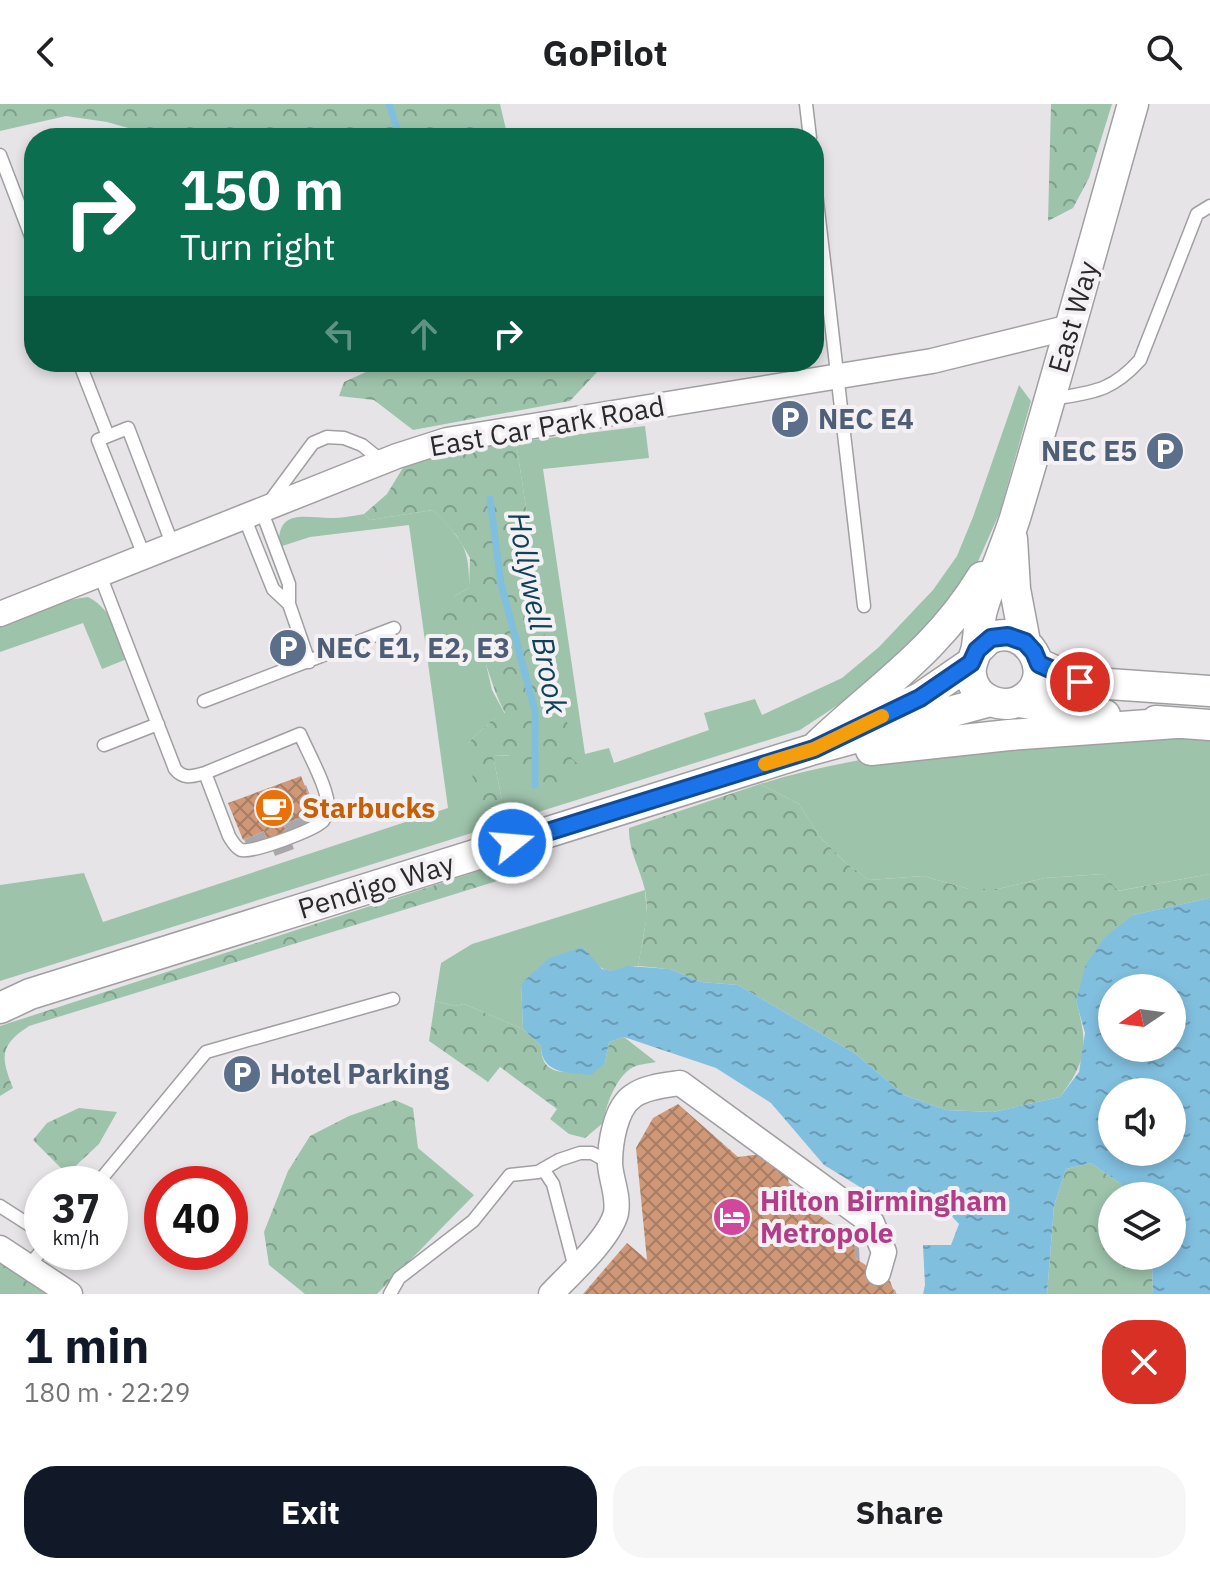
<!DOCTYPE html>
<meta charset="utf-8">
<style>
:root{--surface:#fff;--page:#f6f6f6;--text:#202124;--muted:#757577;--accent:#111827}
body{margin:0;font-family:"IBM Plex Sans",sans-serif;background:var(--page);color:var(--text);height:100vh;display:flex;flex-direction:column;font-size:30px;white-space:nowrap}
*{box-sizing:border-box;margin:0}
p{font-size:26px;color:var(--muted)}
.icon{flex:none;width:44px;height:44px;fill:none;stroke:currentColor;stroke-width:2;stroke-linecap:round;stroke-linejoin:round}
.map{position:relative;height:1190px;overflow:hidden}
.side{display:flex;flex-direction:column;background:var(--surface);flex:1}
.side>*{flex:none}
.guide{position:absolute;left:24px;top:24px;width:800px;height:244px;border-radius:32px;box-shadow:0 4px 12px #0003;background:#0b6e4f;color:#fff;overflow:hidden}
.needle{width:52px;rotate:257deg}
.controls{position:absolute;left:1098px;top:870px;display:grid;gap:16px}
.controls a{display:grid;place-items:center;width:88px;height:88px;border-radius:50%;background:var(--surface);box-shadow:0 4px 12px #0003;font-size:40px}
.speed{position:absolute;left:24px;top:1062px;display:flex;gap:16px;font-size:40px;font-weight:700;text-align:center}
.speed>*{display:grid;place-content:center;width:104px;height:104px;border-radius:50%;background:var(--surface);box-shadow:0 4px 12px #0003;line-height:1}
.speed small{font-size:20px;font-weight:400}
.speed .limit{border:12px solid #d22;background:#fff;color:#111}
.pin{position:absolute;display:grid;place-items:center;width:68px;height:68px;color:#fff;margin:-34px;border:4px solid #fff;border-radius:50%;box-shadow:0 2px 8px #0007}
.me{position:absolute;width:88px;margin:-44px;rotate:73deg;stroke-linejoin:round;filter:drop-shadow(0 0 6px #0008)}
.turn{display:flex;align-items:center;gap:28px;height:168px;padding:0 24px;font-size:36px}
.turn .icon{width:104px;height:104px;stroke-width:2.5}
.turn b{display:block;font-size:56px;line-height:68px}
.lanes{display:flex;align-items:center;height:76px;padding:0 24px;background:#0003;justify-content:center;gap:40px;direction:ltr}
.lanes .off{opacity:.35}
.round{display:grid;place-items:center;flex:none;width:84px;height:84px;border-radius:32px;background:var(--page)}
.overview{display:flex;align-items:center;justify-content:space-between;height:136px;padding:0 24px}
h1{font-size:48px;font-weight:700;line-height:60px;color:var(--accent)}
.cta{display:flex;gap:16px;margin-top:auto;padding:16px 24px}
.cta a{flex:1;height:92px;border-radius:32px;background:var(--accent);color:#fff;font-size:32px;font-weight:700;line-height:92px;text-align:center}
.cta a+a{background:var(--page);color:var(--text)}
header{display:flex;justify-content:space-between;align-items:center;height:104px;padding:0 24px;background:var(--surface);font-size:36px;font-weight:700}
.map>svg:first-child{display:block}
.grass{fill:#9dc3ab}
.forest{fill:url(#forest-crowns)}
.water{fill:url(#water-ripples);fill-rule:evenodd}
.lines{fill:none;stroke-linecap:round;stroke-linejoin:round}
.stream{stroke:#81bfdf;stroke-width:7}
.building{fill:url(#building-cross-hatch);filter:url(#shadow)}
.service-casing{stroke:#a19fa2;stroke-width:15}
.minor-casing{stroke:#a19fa2;stroke-width:27}
.tertiary-casing{stroke:#a19fa2;stroke-width:33}
.service{stroke:#fff;stroke-width:12}
.minor{stroke:#fff;stroke-width:24}
.tertiary{stroke:#fff;stroke-width:30}
.route-casing{stroke:#114b97;stroke-width:20}
.route{stroke:#1a73e8;stroke-width:14}
.slow{stroke:#f59e0b;stroke-width:14}
.labels{text-anchor:middle;stroke-width:8;stroke-linejoin:round;paint-order:stroke}
.street-label{font-size:28px;fill:#2b2a2b;stroke:#f4f1f5}
.service-label{font-size:28px;font-weight:bold;fill:#4e5e75;stroke:#f4f1f5;text-anchor:start}
.food-label{font-size:28px;font-weight:bold;fill:#c56008;stroke:#f4f1f5;text-anchor:start}
.hotel-label{font-size:28px;font-weight:bold;fill:#b23c85;stroke:#f4f1f5;text-anchor:start}
.water-label{font-size:30px;font-style:italic;fill:#0e4258;stroke:#f4f1f5}
</style>
<header><svg class="icon" aria-label="back" viewBox="0 0 24 24"><path d="M15 5l-7 7 7 7"/></svg>GoPilot<svg class="icon" aria-label="search" viewBox="0 0 24 24"><circle cx="10" cy="10" r="6"/><path d="M15 15l6 6"/></svg></header>
<div class="map">
<svg width="1210" height="1190" viewBox="0 0 1210 1190">
<defs>
<pattern id="forest-crowns" width="20" height="18" patternUnits="userSpaceOnUse" patternTransform="scale(2)"><rect width="20" height="18" fill="#9dc3ab"/><path d="M2 6a3 3 0 1 1 6 0M12 15a3 3 0 1 1 6 0" fill="none" stroke="#809f8b"/></pattern>
<pattern id="water-ripples" width="26" height="14" patternUnits="userSpaceOnUse" patternTransform="scale(2)"><rect width="26" height="14" fill="#81bfdf"/><path d="M2 4q2-2 4 0t4 0M15 11q2-2 4 0t4 0" fill="none" stroke="#6a9bb5"/></pattern>
<pattern id="building-cross-hatch" width="8" height="8" patternUnits="userSpaceOnUse" patternTransform="scale(2)"><rect width="8" height="8" fill="#cf9979"/><path d="M0 0l8 8M0 8l8-8" fill="none" stroke="#a87d63"/></pattern>
<filter id="shadow"><feDropShadow dx="5" dy="9" stdDeviation="0" flood-color="#0004"/></filter>
</defs>
<rect width="100%" height="100%" fill="#e7e4e8"/>
<path class="grass" d="M1019,281L1031,297L1000,408L971,473L903,558L800,626L0,877V781L84,769L103,818L448,704L409,421L310,433L279,443C277,404 304,414 331,414C342,414 353,412 364,410L370,416L433,406C461,436 470,441 469,484L454,492L472,520L483,547L492,586L505,610L492,616L468,639L502,696L493,652L566,649L541,579L545,528L516,338L645,322L649,354L543,365L585,650L609,644L614,659L709,626L704,609L755,595L762,611L842,574L879,543L933,486L957,452L973,413Z
M88,493C113,506 118,530 127,555L102,565L83,519L0,548V523C28,512 58,496 88,493Z
M1107,630L1210,633V770L1117,787L1103,770L1045,774L998,785H969L923,772L869,776L847,760L820,733L799,700L760,680C872,645 991,640 1107,630Z
M645,786L647,812L638,862C628,862 622,866 613,867C599,868 591,852 583,843L521,880L523,925L464,900L454,902L435,897L441,859L472,840Z"/>
<path class="forest" d="M0,0H500L508,34H164L107,18L66,12L0,27Z
M1051,0H1112L1089,74L1073,104L1048,117Z
M365,258H561L562,261L599,258V266L570,297L413,326L374,296L339,292L344,278L366,268Z
M516,338L545,528L541,579L552,605L565,611L574,642L566,649L580,662C567,692 550,690 521,687L509,651L493,652L502,696L490,712L470,667L468,639L492,616L505,609C490,581 485,550 472,521L446,527L439,512L454,492L469,484L470,454L457,432L433,406L370,416L364,410L387,390L404,362L439,350Z
M760,680L799,700L820,733L847,760L869,776L923,772L969,785H998L1045,774L1103,770L1118,787L1210,770V794L1133,811L1076,897C1088,940 1088,956 1060,993L993,1008L946,1006L904,991L856,950L738,881L701,878L670,865L638,862C642,837 650,811 645,786C640,764 628,746 629,724Z
M506,758L510,773L29,922C0,941 0,952 13,984L0,992V922Z
M435,897L454,902L464,900L523,925L541,942C541,981 581,966 605,959L609,938L624,933L656,958C647,960 637,960 630,965C615,976 606,1001 603,1019L585,1034L569,1030L550,1015L557,1005L500,963L488,978L429,937Z
M395,996L413,1004L418,1044L474,1091L377,1190H305L269,1161L264,1128L288,1067L310,1032L349,1012Z
M79,1004L117,1008L99,1040L67,1070L33,1036L47,1019Z
M1091,1059L1121,1080L1123,1092H1112V1152H1148L1152,1159L1153,1190H1047L1054,1102L1066,1065Z
M0,1158L51,1190H0Z"/>
<path class="water" d="M1210,794V1190H1153L1152,1159L1148,1152H1172V1092H1123L1121,1080L1091,1059L1066,1065L1054,1102L1047,1190H923L925,1181L923,1141H951L959,1120L935,1094H878L824,1061L771,999L716,964L624,933L609,938L605,959L591,971C569,969 541,970 541,942L523,925L521,880L549,854L583,843L602,865L612,867L628,862L670,865L701,878L738,881L856,950L904,991L946,1006L993,1008L1060,993L1079,968L1085,929L1076,897L1086,860L1104,834L1133,811ZM1112,884H1172V944H1112ZM1112,988H1172V1048H1112Z"/>
<g class="lines">
<path class="stream" d="M389,0L400,34
M447,258V259
M490,395L501,480L535,607V681"/>
</g>
<path class="building" d="M301,672L315,708L283,720L289,736L270,743L264,727L243,736L228,699Z
M678,1000L738,1053L761,1050L788,1073L790,1091L854,1135L855,1154L890,1177L895,1190H583L627,1139L647,1156L636,1044L653,1014Z"/>
<g class="lines">
<g class="service-casing">
<path id="service" d="M806,0L810,34
M0,51L34,140
M814,71L864,502
M79,258L108,332
M1052,295C1093,288 1111,288 1140,256L1197,110L1210,102
M245,415L273,485L289,500
M145,454L98,336L128,324L173,442
M100,471L175,665C184,676 193,672 205,669L300,630C308,649 330,687 328,706C327,710 325,714 323,717C314,726 253,749 241,746C235,743 232,737 229,732L205,669
M309,558L289,500V480L262,408L313,339L327,333L344,334L362,341L383,358
M204,597L394,524
M104,641L158,620
M543,1065L553,1080L575,1164
M97,1080L206,948L393,895
M0,1102L42,1129
M28,1163L42,1146
M390,1190L399,1174L473,1117L510,1071L538,1068L559,1056L580,1049H592L610,1059"/>
</g>
<g class="minor-casing">
<path id="minor" d="M0,510L397,352L447,336L932,257L1070,223
M0,1144L70,1190
M551,1190C569,1171 610,1134 616,1109C619,1092 611,1076 610,1060C610,1040 615,1004 633,992C645,983 666,981 680,979L872,1119L884,1148L878,1169"/>
</g>
<g class="tertiary-casing">
<path id="tertiary" d="M1012,435L1015,485L1025,538
M977,546C981,543 986,536 991,534C1026,519 1056,568 1027,592C1007,609 974,597 971,571C969,560 976,552 977,542C979,530 979,517 982,506C991,475 1005,445 1015,414C1056,277 1094,138 1133,0
M1039,560L1080,578L1210,587
M1018,598L1105,611
M881,613L920,594L971,559
M1156,617L1210,621
M818,641C879,583 937,547 982,473
M871,646L1009,631L1176,619
M0,904L30,890L814,645L990,597"/>
</g>
<use href="#service" class="service"/>
<use href="#minor" class="minor"/>
<use href="#tertiary" class="tertiary"/>
</g>
<g class="lines">
<g class="route-casing">
<path id="route" d="M512,739L814,645L920,594L971,559L977,546L991,534L1008,532L1025,538L1034,548L1039,560L1080,578"/>
</g>
<use href="#route" class="route"/>
<path class="slow" d="M765,660L814,645L882,612"/>
</g>
<defs>
<g id="parking-disc" transform="scale(2)"><circle r="9.5" fill="#5c6f8a" stroke="#f4f1f5"/><path d="M-3.5-5.5H1a3.5 3.5 0 0 1 0 7H-1V5.5H-3.5ZM-1-3.4V-.6H.8a1.4 1.4 0 0 0 0-2.8Z" fill="#fff"/></g>
<g id="cafe-disc" transform="scale(2)"><circle r="9.5" fill="#e8710a" stroke="#f4f1f5"/><path d="M-5.5-4.5H6V0H3Q3 3.5 0 3.5H-2.5Q-5.5 3.5-5.5 0ZM3-3.2v2h1.7v-2ZM-6 4.5H4V6H-6Z" fill="#fff"/></g>
<g id="hotel-disc" transform="scale(2)"><circle r="9.5" fill="#d1479c" stroke="#f4f1f5"/><path d="M-6-4.5h1.5V1H6V5H4.5V3h-9V5H-6ZM-4 0a1.8 1.8 0 1 1 3.6 0ZM.5 0V-2.5h3Q6-2.5 6 0Z" fill="#fff"/></g>
</defs>
<g fill-rule="evenodd">
<use href="#parking-disc" x="790" y="315"/>
<use href="#parking-disc" x="1165" y="347"/>
<use href="#parking-disc" x="288" y="544"/>
<use href="#cafe-disc" x="274" y="704"/>
<use href="#parking-disc" x="242" y="970"/>
<use href="#hotel-disc" x="732" y="1113"/>
</g>
<g class="labels">
<g class="street-label">
<text transform="translate(1073 213) rotate(-74)" y="10">East Way</text>
<text transform="translate(547 322) rotate(-10)" y="10">East Car Park Road</text>
<text transform="translate(376 782) rotate(-17)" y="10">Pendigo Way</text>
</g>
<g class="service-label">
<text x="818" y="325">NEC E4</text>
<text x="1137" y="357" text-anchor="end">NEC E5</text>
<text x="316" y="554">NEC E1, E2, E3</text>
<text x="270" y="980">Hotel Parking</text>
</g>
<g class="food-label">
<text x="302" y="714">Starbucks</text>
</g>
<g class="hotel-label">
<text x="760" y="1107">Hilton Birmingham<tspan x="760" dy="32">Metropole</tspan></text>
</g>
<g class="water-label">
<text transform="translate(537 509) rotate(79)" y="10">Hollywell Brook</text>
</g>
</g>
</svg>
<div class="controls">
<a><svg class="needle" viewBox="-14 -14 28 28"><path d="M0-13l5 13h-10z" fill="#e53935"/><path d="M0 13l5-13h-10z" fill="#757577"/></svg></a>
<a><svg class="icon" aria-label="sound" viewBox="0 0 24 24"><path d="M4 9h4l5-4v14l-5-4H4zM17 9q2 3 0 6"/></svg></a>
<a><svg class="icon" aria-label="layers" viewBox="0 0 24 24"><path d="M12 4l9 5-9 5-9-5zM3 14l9 5 9-5"/></svg></a>
</div>
<div class="speed"><div>37<small>km/h</small></div><div class="limit">40</div></div>
<div class="pin" style="left:1080px;top:578px;background:#d93025"><svg class="icon" aria-label="arrive" viewBox="0 0 24 24"><path d="M6 21V4h12l-3 4 3 4H6"/></svg></div>
<svg class="me" style="left:512px;top:739px" viewBox="-20 -20 40 40"><circle r="17" fill="#1a73e8" stroke="#fff" stroke-width="3"/><path d="M0-11L8 9 0 5-8 9z" fill="#fff"/></svg>
<div class="guide">
<div class="turn"><svg class="icon" aria-label="right" viewBox="0 0 24 24"><path d="M7 20v-9h11M14 6l5 5-5 5"/></svg><div><b>150 m</b>Turn right</div></div>
<div class="lanes"><svg class="icon off" aria-label="left" viewBox="0 0 24 24"><path d="M17 20v-9H6M10 6l-5 5 5 5"/></svg><svg class="icon off" aria-label="ahead" viewBox="0 0 24 24"><path d="M12 20V5M6 11l6-6 6 6"/></svg><svg class="icon" aria-label="right" viewBox="0 0 24 24"><path d="M7 20v-9h11M14 6l5 5-5 5"/></svg></div>
</div>
</div>
<section class="side">
<div class="overview"><div><h1>1 min</h1><p>180 m · 22:29</p></div><a class="round" style="background:#d93025;color:#fff"><svg class="icon" aria-label="close" viewBox="0 0 24 24"><path d="M6 6l12 12M18 6L6 18"/></svg></a></div>
<div class="cta"><a>Exit</a><a>Share</a></div>
</section>
